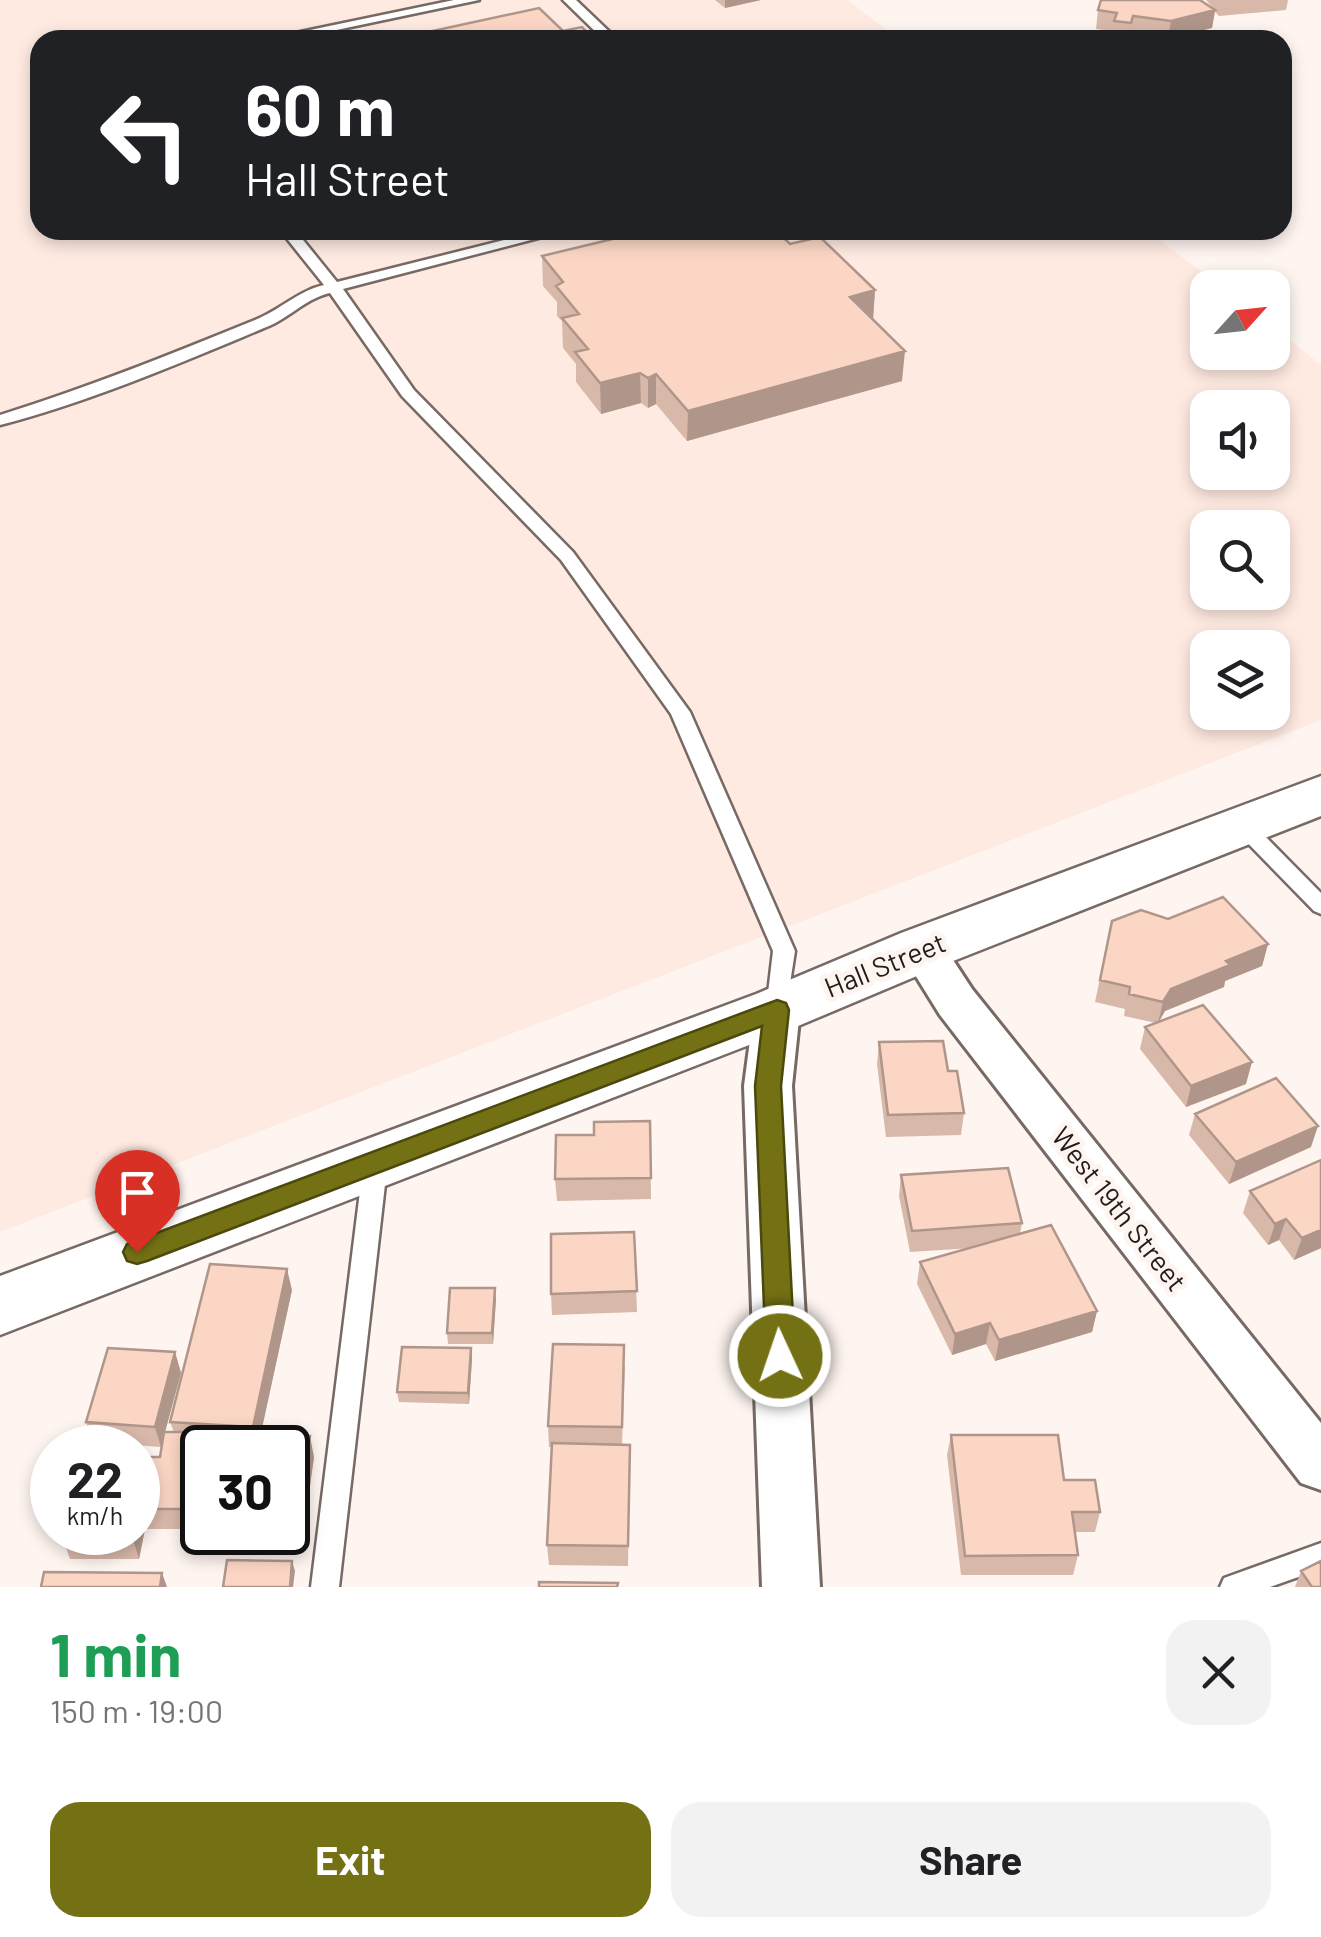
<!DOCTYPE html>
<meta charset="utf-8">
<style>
:root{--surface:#fff;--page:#f2f2f2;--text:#202124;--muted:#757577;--accent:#747114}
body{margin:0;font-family:Barlow,sans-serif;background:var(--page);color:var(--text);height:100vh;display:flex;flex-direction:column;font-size:38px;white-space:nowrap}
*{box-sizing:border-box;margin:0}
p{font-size:32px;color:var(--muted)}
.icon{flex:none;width:55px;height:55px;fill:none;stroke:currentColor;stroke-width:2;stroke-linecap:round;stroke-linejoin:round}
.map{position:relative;height:1587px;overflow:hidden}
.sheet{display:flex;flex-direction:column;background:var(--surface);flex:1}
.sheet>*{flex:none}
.hud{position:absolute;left:30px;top:30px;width:1262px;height:210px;border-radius:30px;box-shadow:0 5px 15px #0003;background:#202124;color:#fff;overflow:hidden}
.needle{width:65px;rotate:63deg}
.fabs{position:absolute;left:1190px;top:270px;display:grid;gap:20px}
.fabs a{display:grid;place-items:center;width:100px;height:100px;border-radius:20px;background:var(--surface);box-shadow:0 5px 15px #0003;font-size:50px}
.speed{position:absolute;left:30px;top:1425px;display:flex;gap:20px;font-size:50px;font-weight:700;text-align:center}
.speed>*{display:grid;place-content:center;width:130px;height:130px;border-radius:50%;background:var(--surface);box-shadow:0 5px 15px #0003;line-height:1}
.speed small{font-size:25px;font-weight:400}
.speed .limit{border:5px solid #111;border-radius:15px;background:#fff;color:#111}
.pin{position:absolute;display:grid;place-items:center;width:85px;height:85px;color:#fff;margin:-102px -42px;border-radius:50% 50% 50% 0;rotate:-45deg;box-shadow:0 0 10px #0007}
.pin .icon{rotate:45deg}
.me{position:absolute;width:110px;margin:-55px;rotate:357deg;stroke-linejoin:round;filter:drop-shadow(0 0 8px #0008)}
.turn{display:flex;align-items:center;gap:35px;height:210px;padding:0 50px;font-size:45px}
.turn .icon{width:130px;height:130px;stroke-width:2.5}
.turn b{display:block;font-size:70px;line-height:85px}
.round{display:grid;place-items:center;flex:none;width:105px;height:105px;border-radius:30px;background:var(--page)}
.head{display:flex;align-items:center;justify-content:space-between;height:170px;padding:0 50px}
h1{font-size:60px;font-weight:700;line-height:75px;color:#1e9e55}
.cta{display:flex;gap:20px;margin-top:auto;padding:20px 50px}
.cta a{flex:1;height:115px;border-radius:30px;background:var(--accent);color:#fff;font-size:40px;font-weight:700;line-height:115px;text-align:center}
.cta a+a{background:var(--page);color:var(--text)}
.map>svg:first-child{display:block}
.built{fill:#feeae1;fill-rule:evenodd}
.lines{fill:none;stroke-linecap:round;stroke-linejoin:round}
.lane-casing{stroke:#776963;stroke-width:5}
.street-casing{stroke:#776963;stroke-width:6}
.secondary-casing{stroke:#776963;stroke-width:5}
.lane{fill:#fff;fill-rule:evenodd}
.street{fill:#fff;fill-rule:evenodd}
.secondary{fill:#fff;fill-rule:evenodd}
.wall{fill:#d8b8a9}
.shaded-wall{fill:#b0968a}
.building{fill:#fbd6c5;stroke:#b0968a;stroke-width:2.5}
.route{fill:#747114;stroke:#4b490d;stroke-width:2.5}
.labels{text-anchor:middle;stroke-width:10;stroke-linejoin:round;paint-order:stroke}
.street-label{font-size:28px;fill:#221c1a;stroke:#fef4f0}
</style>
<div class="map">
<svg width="1321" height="1587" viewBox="0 0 1321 1587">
<rect width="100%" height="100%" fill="#fef4f0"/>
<path class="built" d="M0,0H848L900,40H40V230H1147L1221,287L1208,288V352H1272L1273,327L1321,365V720L0,1232ZM1208,408H1272V472H1208ZM1208,528H1272V592H1208ZM1208,648H1272V712H1208Z"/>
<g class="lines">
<g class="lane-casing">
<path id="lane" d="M454,0H479L289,40H262Z
M563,0H576L618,40H604Z
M280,230H295L337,282L544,230H569L343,289L414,390L573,552L690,712L795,951L785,1016H769L766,1010L773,951L671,714L561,560L402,396L330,293C307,298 290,317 269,326C182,362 92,401 0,425V415C87,388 171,354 255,320C280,310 298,291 324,285Z
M1242,818L1249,820L1321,893V914L1314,911L1235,830L1232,825L1235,820Z
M375,1157L383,1160L387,1167L339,1587H311L363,1167L367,1160Z
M1321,1543V1569L1270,1587H1220L1224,1578Z"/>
</g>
<g class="street-casing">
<path id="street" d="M922,932L938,937L972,989L1321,1423V1490L1301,1483L940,1015L899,949L906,937Z
M777,992L794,997L800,1010L792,1086L820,1587H762L744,1086L754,1010L760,997Z"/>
</g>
<g class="secondary-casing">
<path id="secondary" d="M1321,776V816L943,965L798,1026L0,1335V1276L756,994L901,933Z"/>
</g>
<use href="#lane" class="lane"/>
<use href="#street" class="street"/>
<use href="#secondary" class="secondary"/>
</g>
<path class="wall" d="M715,0H761L725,8Z
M1206,0H1288L1286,10L1219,16L1215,12L1212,28L1168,39L1130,35L1128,40H1112L1113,31L1096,29L1098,10L1212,7Z
M790,244L875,290L873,319L902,381L687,441L656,404L648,408L641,403L601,414L576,382V364L563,348L562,321L557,316V302L543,286L542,256Z
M1168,919L1268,944L1262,966L1225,981L1224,987L1165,1011L1159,1022L1246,1084L1186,1107L1140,1049L1145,1027L1156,1023L1124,1016L1125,1009L1095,1002L1112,921Z
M879,1042L964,1113L961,1135L886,1137L877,1064Z
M1195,1114L1311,1147L1229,1184L1189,1135Z
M650,1121L651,1199L557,1201L555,1179L594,1135Z
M901,1175L1022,1223L1020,1234L1097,1311L1092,1332L995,1361L986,1344L952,1355L917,1284L920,1262L972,1248L910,1252L899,1196Z
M1250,1191L1321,1248L1294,1260L1279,1240L1268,1245L1243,1213Z
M634,1232L637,1312L552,1315L551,1294Z
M292,1290L260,1435L314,1457L305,1521H288V1448L215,1444V1448H202V1529H145L139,1559H70L63,1539L138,1457H160L161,1447L93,1442L86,1422L175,1352L181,1373L165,1432H174L170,1422Z
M496,1299L493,1344H448L447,1333Z
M471,1348L472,1359L469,1404L399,1402L397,1392Z
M625,1366L622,1445H630L628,1566L549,1565L547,1545L552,1447H549L548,1426Z
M951,1435L1064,1480L1100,1512L1095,1532H1075L1078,1555L1073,1575H961L947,1455Z
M1301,1571L1321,1587H1295Z"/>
<path class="shaded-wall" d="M725,0H761L725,8Z
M1215,10L1212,28L1168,39L1171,21Z
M875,290L873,320L850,297Z
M905,351L902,381L687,441L688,411Z
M640,373L641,403L601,414L600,383Z
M656,374V404L648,408V378Z
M1268,944L1262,966L1225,981L1224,987L1165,1011L1158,1023L1163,1002L1171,989L1226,961Z
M1252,1062L1246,1084L1186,1107L1191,1086Z
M1318,1126L1311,1147L1229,1184L1236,1162Z
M1286,1219L1279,1240L1268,1245L1275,1224Z
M1321,1230V1248L1294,1260L1302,1238Z
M287,1269L292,1290L258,1447L253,1427Z
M495,1288L496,1299L493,1344L492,1333Z
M1097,1311L1092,1332L995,1361L999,1340Z
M990,1323L986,1344L952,1355L955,1334Z
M471,1348L472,1359L469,1404L468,1393Z
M175,1352L181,1373L161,1447L155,1427Z
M211,1432L215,1448H209Z
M310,1436L314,1457L305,1521L300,1501Z
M202,1489V1520L199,1509Z
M138,1509L145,1529L139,1559L133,1539L134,1532H138Z
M292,1561L295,1571L293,1587H290Z
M162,1573L167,1587H160Z"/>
<path class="building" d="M1101,0H1200L1215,10L1171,21L1133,16L1131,23L1114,21L1117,13L1098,10Z
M539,8L563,31L582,27L595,40H391Z
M650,230H775L790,244L820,237L875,290L850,297L905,351L688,411L656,374L648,378L640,373L600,383L575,352L588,349L562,318L579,314L556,286L563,282L542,256Z
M1223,897L1268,944L1226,961L1230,965L1171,989L1163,1002L1129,994L1130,987L1100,980L1112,921L1141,910L1168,919Z
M1203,1005L1252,1062L1191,1086L1145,1027Z
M943,1041L948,1071H957L964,1113L888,1115L879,1042Z
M1276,1078L1318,1126L1236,1162L1195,1114Z
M650,1121L651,1178L555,1179L556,1135H594V1122Z
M1321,1160V1230L1302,1238L1286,1219L1275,1224L1250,1191Z
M1008,1168L1022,1223L912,1231L901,1175Z
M1051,1225L1097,1311L999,1340L990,1323L955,1334L920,1262Z
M634,1232L637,1291L551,1294V1234Z
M210,1264L287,1269L253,1427L170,1422Z
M450,1288H495L492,1333H447Z
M553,1344L624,1345L622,1427L548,1426Z
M402,1347L471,1348L468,1393L397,1392Z
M108,1348L175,1352L155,1427L86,1422Z
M164,1432H211L209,1448H202V1489L199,1509H138V1512V1457H160Z
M243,1435L310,1436L300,1501H288V1448H241Z
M951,1435H1058L1064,1480H1095L1100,1512H1072L1078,1555L965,1556Z
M552,1443L630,1445L628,1546L547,1545Z
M64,1532H134L133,1539H63Z
M227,1560L292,1561L290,1587H223Z
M1321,1561V1587H1312L1301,1571Z
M44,1572L162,1573L160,1587H41Z
M539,1582L618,1583L617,1587H539Z"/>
<path class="route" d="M777,1000L786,1003L789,1010L781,1086L795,1356L790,1365L780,1368L770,1365L766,1356L755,1086L762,1026L147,1261L137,1264L127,1261L123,1252L127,1244Z"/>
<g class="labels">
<g class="street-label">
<text transform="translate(885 965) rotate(-22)" y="10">Hall Street</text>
<text transform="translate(1119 1209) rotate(52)" y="10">West 19th Street</text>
</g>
</g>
</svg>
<div class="fabs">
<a><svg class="needle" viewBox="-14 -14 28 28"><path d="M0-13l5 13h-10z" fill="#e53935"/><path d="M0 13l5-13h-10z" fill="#757577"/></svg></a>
<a><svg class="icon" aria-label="sound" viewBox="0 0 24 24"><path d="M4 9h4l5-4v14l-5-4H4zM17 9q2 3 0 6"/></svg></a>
<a><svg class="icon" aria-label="search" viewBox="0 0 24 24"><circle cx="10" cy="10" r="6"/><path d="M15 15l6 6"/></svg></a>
<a><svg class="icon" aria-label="layers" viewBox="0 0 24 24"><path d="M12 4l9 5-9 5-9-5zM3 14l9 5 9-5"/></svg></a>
</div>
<div class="speed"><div>22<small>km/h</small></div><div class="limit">30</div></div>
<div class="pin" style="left:137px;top:1252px;background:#d93025"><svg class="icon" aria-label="arrive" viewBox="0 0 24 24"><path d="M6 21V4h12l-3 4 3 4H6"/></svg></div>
<svg class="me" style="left:780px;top:1356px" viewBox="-20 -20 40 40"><circle r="17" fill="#747114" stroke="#fff" stroke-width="3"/><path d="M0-11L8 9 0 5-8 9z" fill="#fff"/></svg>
<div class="hud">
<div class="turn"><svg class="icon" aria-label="left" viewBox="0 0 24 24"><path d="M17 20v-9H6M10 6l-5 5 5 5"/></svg><div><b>60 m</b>Hall Street</div></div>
</div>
</div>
<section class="sheet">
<div class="head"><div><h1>1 min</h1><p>150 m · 19:00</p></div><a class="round"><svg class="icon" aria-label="close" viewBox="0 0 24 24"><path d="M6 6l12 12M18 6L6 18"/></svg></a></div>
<div class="cta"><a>Exit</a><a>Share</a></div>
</section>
